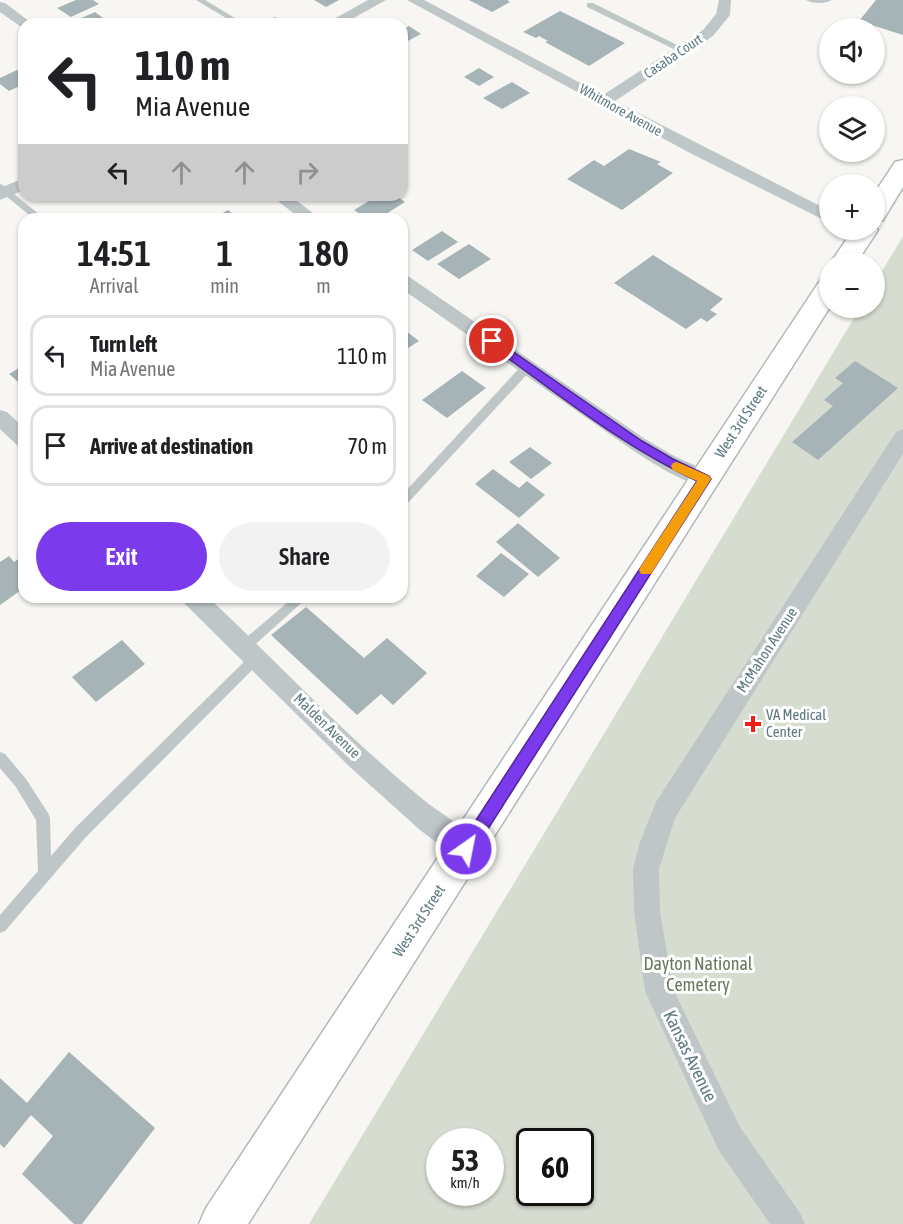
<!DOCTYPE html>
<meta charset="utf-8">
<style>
:root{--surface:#fff;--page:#f2f2f2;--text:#202124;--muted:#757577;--line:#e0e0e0;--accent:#7c3aed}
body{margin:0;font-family:"Asap Condensed",sans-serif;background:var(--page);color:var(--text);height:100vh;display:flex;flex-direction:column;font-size:22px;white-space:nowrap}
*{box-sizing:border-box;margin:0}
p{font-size:20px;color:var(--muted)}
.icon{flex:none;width:33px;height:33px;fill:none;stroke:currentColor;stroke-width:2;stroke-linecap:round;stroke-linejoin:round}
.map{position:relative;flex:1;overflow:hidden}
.panel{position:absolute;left:18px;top:213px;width:390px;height:390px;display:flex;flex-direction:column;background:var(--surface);border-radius:18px;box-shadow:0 2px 4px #0004}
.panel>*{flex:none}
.banner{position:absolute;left:18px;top:18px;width:390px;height:183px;border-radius:18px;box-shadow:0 2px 4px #0004;background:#fff;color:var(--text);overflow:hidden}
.tools{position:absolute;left:819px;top:18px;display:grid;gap:12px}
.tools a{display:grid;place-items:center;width:66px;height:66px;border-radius:50%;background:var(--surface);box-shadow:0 2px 4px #0004;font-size:30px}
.speed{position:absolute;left:426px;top:1128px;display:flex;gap:12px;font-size:30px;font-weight:700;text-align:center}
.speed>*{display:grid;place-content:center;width:78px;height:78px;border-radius:50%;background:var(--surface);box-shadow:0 2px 4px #0004;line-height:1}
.speed small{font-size:15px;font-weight:400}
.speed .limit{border:3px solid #111;border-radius:9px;background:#fff;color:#111}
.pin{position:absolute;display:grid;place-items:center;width:51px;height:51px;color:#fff;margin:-26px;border:3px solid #fff;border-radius:50%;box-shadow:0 2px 6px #0007}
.me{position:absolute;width:66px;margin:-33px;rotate:33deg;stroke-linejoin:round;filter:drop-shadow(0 0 4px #0008)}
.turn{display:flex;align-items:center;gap:21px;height:126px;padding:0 18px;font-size:27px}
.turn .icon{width:78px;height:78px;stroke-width:2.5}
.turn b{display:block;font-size:42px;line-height:51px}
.lanes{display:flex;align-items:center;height:57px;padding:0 18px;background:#0003;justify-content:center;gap:30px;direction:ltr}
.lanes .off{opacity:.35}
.eta{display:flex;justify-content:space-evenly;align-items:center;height:102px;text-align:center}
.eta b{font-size:36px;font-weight:600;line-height:42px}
.button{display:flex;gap:12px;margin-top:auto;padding:12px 18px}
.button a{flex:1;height:69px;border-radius:36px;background:var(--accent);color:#fff;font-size:24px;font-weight:600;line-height:69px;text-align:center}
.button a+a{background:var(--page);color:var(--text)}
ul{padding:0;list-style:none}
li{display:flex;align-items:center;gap:18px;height:81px;margin:0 12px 9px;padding:0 6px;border:3px solid var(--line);border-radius:18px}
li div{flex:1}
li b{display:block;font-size:22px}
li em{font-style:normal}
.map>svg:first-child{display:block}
.green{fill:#d7dcd1;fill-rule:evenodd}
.building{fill:#a6b3b7}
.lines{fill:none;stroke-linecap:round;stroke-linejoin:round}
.primary-casing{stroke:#b0b8bb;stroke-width:3}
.service{fill:#bec6c8;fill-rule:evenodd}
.minor{fill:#bec6c8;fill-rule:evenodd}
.primary{fill:#fff;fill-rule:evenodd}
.route{fill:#7c3aed;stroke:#51269a;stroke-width:1.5}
.slow{fill:#f59e0b}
.poi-dot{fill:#f31e16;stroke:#fff;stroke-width:2}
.labels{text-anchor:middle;stroke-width:6;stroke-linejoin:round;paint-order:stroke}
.far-street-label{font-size:14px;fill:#5e7981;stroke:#fff}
.street-label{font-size:15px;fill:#5e7981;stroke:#fff}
.poi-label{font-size:15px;fill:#5e7981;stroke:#fff;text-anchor:start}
.near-park-label{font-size:18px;fill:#68785e;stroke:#fff}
.near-street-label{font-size:18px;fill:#5e7981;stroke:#fff}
</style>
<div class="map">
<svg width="903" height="1224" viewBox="0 0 903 1224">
<rect width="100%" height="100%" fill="#f7f6f2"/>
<path class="green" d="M903,236V1224H309L860,308H874L875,283ZM440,1142H490V1192H440ZM530,1142H580V1192H530Z"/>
<path class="building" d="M76,0H93L99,4L71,17L57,8Z
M314,0H339L326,7Z
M469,0H507L510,2L492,12Z
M876,0H903V35L859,21Z
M560,11L625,43L589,66L545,42L548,41L539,36L536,38L523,32Z
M95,12L107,21L99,24H75L72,22Z
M275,17L287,24H262Z
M409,26L421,34L402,44V30Z
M479,68L494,77L479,86L464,77Z
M17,70L24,75V84L9,91L0,84V78Z
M512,82L530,93L502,109L483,98Z
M629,149L661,162L657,164L673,173L622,210L567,179L594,160L604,166Z
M379,195H395L405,202L378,219H368L354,210Z
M228,210L240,219H212Z
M442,231L458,242L428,261L412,250Z
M469,244L491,259L459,279L437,264Z
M653,255L723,299L710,310L717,314L707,322L701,318L686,329L614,283Z
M402,328L419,341L402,352Z
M855,361L898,388L818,460L792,442L833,406L824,400L843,383L835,378Z
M24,365V387L9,374Z
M462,371L486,388L447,418L422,400Z
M530,447L552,463L531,479L509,462Z
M493,469L519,488L527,481L545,495L519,518L475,484Z
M518,523L560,558L538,577L496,542Z
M501,553L529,574L504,597L476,576Z
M24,555V588L0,605V562L9,556L14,562Z
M306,607L364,658L387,638L427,673L393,705L381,694L357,715L271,635Z
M122,640L145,664L96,702L72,677Z
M69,1052L155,1128L82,1224H74L22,1174L53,1136L31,1115L4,1148L0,1144V1078L27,1103Z"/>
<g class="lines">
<g class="primary-casing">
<path id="primary" d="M903,160V187L883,220L874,222V194L895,162Z
M874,225L878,230L857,262H831L853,230H874Z
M830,276V307L248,1224H199L206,1208L821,279Z"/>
</g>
<path class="service" d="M196,0H205L245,24H236Z
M806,0H832C826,4 812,4 806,0Z
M587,3H593L687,50L680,52L587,7Z
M0,184L3,185L45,219H34L0,191Z
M528,362L532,363V369L406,505L402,506V495L524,363Z
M294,597H308L249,650L245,651L241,650L239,646L241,642Z
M257,652L261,653L263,657L261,661L86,837L5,931L0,933V915L38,871L36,820L16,787L0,768V752L5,754L26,779L48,813L50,818L51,856L76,827L253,653Z"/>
<path class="minor" d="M368,0H386L343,24H325Z
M407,0H424L603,95L703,30L716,14L719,0H731L730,15L713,36L615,101L830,211V223L690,153Z
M0,2L5,3L33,24H24V28L21,27L0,12Z
M24,178V190L0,200V188Z
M270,195H289L321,219H301Z
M402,274L408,276L645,439L676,457L712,473L715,479L712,485C693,491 648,460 631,449L402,289Z
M0,410L7,412L24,428V448L17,445L0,429Z
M903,429V454L675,818L659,869L660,911L673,989L740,1127L800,1213L805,1224H770L718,1149L645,991L634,911L633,869L640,842L656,802L896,432Z
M182,597H208C280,665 348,738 425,801C442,815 471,829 479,849L475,858L466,862L457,858L420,830L351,768L185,604Z"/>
<use href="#primary" class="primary"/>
</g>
<path class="route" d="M492,337L642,441L673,459L709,476L711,479L472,854L466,856L461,854L459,849L461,843L697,481C621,446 556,392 488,344V338Z"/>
<path class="slow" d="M677,462L709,476L711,479L651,574H641L639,570L641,566L697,481L673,470L671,466L673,463Z"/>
<path class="poi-dot" d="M750 715h6v6h6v6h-6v6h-6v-6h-6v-6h6z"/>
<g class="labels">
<g class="far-street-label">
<text transform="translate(673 56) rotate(-34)" y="5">Casaba Court</text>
<text transform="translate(621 110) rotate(29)" y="5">Whitmore Avenue</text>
</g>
<g class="street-label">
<text transform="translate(741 422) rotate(-57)" y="5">West 3rd Street</text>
<text transform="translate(767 650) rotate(-57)" y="5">McMahon Avenue</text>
<text transform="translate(327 726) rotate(44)" y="5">Malden Avenue</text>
<text transform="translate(419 921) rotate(-57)" y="5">West 3rd Street</text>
</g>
<g class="poi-label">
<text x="766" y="720">VA Medical<tspan x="766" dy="17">Center</tspan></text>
</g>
<g class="near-park-label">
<text x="698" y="970">Dayton National<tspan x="698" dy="21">Cemetery</tspan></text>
</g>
<g class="near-street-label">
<text transform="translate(690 1056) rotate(64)" y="6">Kansas Avenue</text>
</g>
</g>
</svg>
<div class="tools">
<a><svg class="icon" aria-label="sound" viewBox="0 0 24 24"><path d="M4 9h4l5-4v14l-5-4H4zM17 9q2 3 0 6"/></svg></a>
<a><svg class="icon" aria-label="layers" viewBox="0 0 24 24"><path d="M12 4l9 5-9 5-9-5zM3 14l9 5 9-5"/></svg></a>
<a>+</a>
<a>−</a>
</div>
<div class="speed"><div>53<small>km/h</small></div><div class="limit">60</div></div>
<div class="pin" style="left:492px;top:341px;background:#d93025"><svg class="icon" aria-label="arrive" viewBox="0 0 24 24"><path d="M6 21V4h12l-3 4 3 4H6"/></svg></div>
<svg class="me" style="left:466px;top:849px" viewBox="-20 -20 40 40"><circle r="17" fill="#7c3aed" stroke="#fff" stroke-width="3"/><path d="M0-11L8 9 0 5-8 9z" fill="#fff"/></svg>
<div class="banner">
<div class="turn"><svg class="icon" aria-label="left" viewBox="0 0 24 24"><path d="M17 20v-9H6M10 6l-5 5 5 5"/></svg><div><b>110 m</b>Mia Avenue</div></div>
<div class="lanes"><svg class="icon" aria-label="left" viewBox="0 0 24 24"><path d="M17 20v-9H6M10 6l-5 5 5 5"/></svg><svg class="icon off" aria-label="ahead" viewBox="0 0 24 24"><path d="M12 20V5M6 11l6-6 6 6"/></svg><svg class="icon off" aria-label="ahead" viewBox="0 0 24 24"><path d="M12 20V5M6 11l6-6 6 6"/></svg><svg class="icon off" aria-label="right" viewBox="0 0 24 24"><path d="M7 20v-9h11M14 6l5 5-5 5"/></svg></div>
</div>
<section class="panel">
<div class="eta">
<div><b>14:51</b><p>Arrival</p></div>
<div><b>1</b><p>min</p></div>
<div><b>180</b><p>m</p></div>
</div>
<ul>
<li><svg class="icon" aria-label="left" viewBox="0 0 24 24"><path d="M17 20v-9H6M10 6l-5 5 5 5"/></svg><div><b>Turn left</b><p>Mia Avenue</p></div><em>110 m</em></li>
<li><svg class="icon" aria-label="arrive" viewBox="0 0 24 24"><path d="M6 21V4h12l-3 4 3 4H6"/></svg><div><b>Arrive at destination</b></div><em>70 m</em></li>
</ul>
<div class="button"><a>Exit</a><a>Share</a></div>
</section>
</div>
